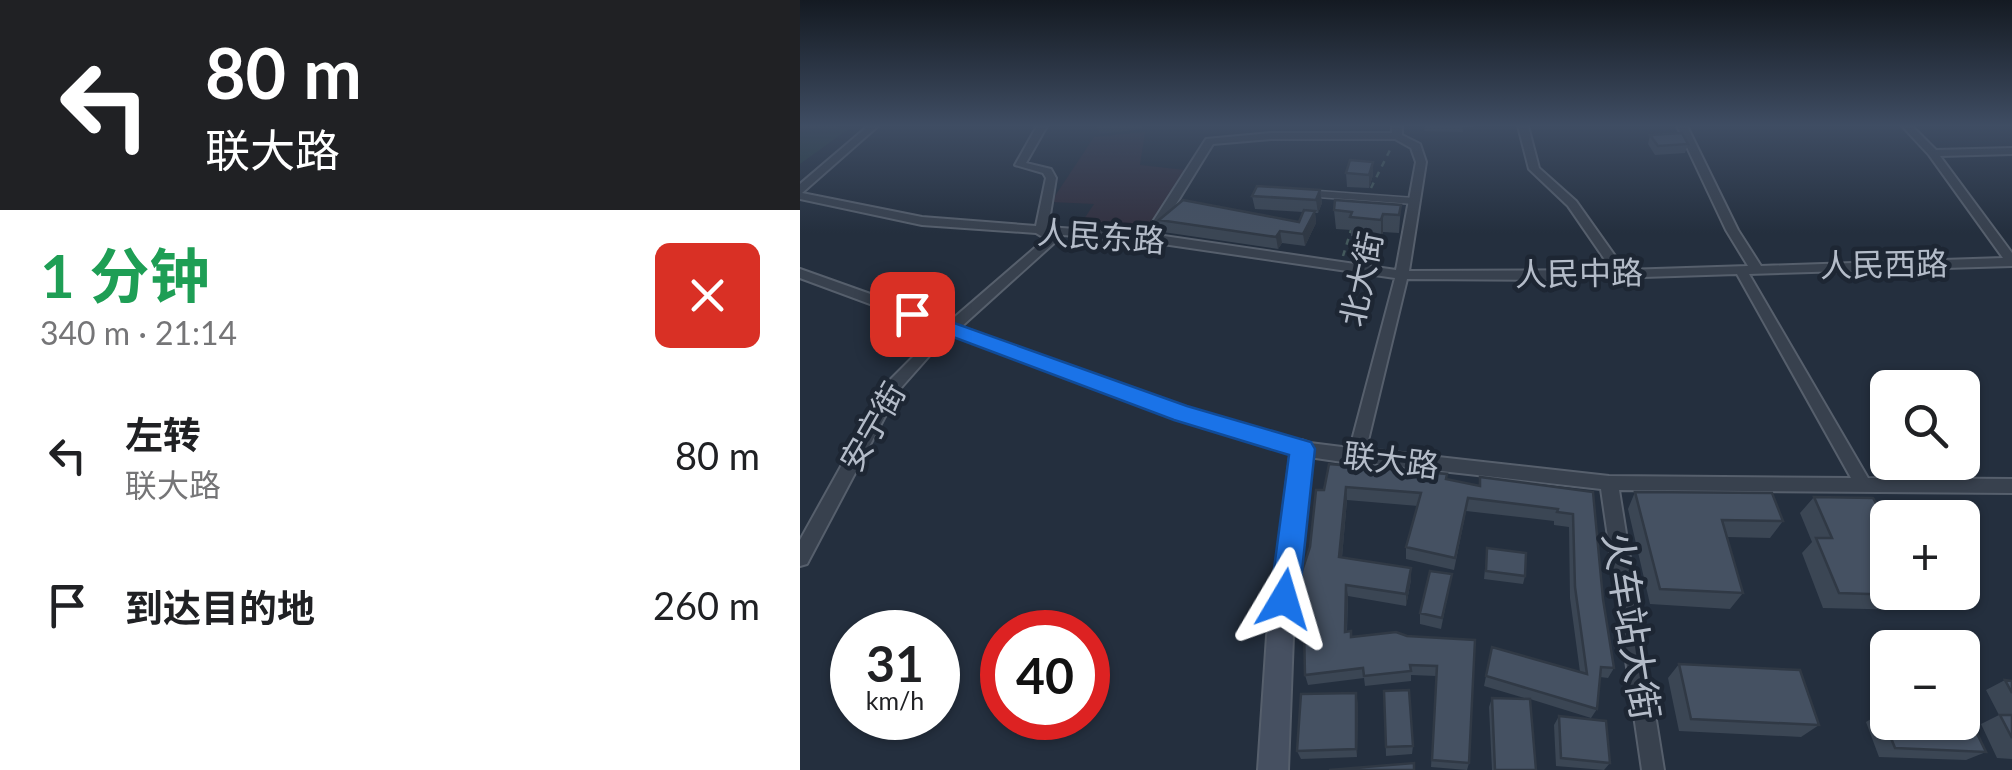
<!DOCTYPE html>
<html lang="zh">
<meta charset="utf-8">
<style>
:root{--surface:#fff;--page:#f6f6f6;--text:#202124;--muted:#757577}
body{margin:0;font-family:Lato,"Noto Sans SC",sans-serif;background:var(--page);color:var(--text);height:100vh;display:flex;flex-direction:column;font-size:38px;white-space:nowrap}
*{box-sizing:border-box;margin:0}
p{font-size:32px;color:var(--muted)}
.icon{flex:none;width:55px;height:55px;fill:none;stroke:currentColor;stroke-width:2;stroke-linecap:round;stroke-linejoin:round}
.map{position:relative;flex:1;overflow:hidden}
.side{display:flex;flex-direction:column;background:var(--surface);width:800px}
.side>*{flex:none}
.guide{background:#202124;color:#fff;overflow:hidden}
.buttons{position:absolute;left:1070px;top:370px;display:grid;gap:20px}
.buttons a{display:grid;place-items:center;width:110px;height:110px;border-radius:15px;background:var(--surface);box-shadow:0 2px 8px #0004;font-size:50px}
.speed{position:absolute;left:30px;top:610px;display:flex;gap:20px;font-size:50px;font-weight:700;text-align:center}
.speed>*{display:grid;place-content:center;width:130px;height:130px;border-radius:50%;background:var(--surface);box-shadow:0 2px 8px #0004;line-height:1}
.speed small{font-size:25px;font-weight:400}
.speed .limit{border:15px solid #d22;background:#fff;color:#111}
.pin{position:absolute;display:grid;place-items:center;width:85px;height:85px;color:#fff;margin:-42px;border-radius:20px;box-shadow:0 5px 15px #0006}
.me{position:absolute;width:110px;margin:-55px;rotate:7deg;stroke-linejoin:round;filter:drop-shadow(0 0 8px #0008)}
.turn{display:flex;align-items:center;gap:35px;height:210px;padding:0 40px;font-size:45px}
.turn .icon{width:130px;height:130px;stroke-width:2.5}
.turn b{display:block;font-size:70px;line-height:85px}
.round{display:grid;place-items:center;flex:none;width:105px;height:105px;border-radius:15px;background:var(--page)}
.head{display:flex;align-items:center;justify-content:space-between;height:170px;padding:0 40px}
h1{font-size:60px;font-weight:700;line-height:75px;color:#1e9e55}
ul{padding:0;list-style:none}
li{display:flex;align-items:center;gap:30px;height:150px;padding:0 40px}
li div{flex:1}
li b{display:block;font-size:38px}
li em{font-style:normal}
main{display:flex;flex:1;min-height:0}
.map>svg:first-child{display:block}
.medical{fill:#32303f}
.green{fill:#263c3f}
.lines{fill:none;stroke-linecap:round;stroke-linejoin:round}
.lane-casing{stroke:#565f6c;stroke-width:9}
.street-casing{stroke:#565f6c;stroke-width:4}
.secondary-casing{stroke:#565f6c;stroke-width:4}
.path{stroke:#44595c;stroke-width:2.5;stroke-dasharray:6 6;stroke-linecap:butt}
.lane{stroke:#38414e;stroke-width:6}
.street{fill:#38414e;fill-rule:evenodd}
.secondary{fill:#465061;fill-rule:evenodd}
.wall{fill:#3b4654}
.shaded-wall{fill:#303945}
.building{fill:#455162;stroke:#303945;stroke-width:2.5}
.route{fill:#1a73e8;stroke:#114b97;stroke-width:2.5}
.labels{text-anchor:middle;stroke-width:9;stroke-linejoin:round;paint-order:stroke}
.street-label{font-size:32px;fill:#b4bcc9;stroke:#1d2633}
.near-street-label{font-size:38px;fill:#b4bcc9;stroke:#1d2633}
</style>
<main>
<section class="side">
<div class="guide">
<div class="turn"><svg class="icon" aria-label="left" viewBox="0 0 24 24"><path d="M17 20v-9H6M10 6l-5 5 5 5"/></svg><div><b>80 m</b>联大路</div></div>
</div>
<div class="head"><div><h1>1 分钟</h1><p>340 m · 21:14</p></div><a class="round" style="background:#d93025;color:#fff"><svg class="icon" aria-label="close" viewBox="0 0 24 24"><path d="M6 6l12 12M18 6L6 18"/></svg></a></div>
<ul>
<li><svg class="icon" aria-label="left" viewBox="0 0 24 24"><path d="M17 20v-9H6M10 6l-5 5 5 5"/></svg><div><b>左转</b><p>联大路</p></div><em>80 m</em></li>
<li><svg class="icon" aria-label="arrive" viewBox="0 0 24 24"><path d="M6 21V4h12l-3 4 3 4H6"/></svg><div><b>到达目的地</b></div><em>260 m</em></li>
</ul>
</section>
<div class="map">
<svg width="1212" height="770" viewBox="0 0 1212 770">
<rect width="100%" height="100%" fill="#242f3e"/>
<path class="medical" d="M345,132L340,165L385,170L346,233L278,228L294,204L251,202L294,137Z"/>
<path class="green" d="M0,126H37L47,130L0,164Z"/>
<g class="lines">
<g class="lane-casing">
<path id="lane" d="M518,194L614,201"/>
</g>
<g class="street-casing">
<path id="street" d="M68,126H78L2,193L122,217L236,226L246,178L243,173L215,165L237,126H247L226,163L251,169L256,178L248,227L345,234L406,139L471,133H592V126H602V135L620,144L626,162L609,271L812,270L768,206L729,169L718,126H728L739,168L776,201L825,270L948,266L926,230L877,126H887L938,230L961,266L1203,258L1129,155L1102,126H1112L1136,150L1212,148V154L1140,156L1212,253V266L949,274L1068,478L1212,479V493L819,490L864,770H842L801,489L561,462L556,464L502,456L376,417L153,334L130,355L99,390L7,564L0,566V540L88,382L140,330L0,278V269L149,322L251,234L241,236L236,233L122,225L0,199V184ZM471,139H595L611,148L616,162L596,270L357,235L413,144ZM263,235L349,242L595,278L550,448L502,442L386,408L161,327ZM937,274L1051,478L809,476L566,449L607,279L750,280Z"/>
</g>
<g class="secondary-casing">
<path id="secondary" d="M502,440L510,443L513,449L493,636L488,770H458L467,636L491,449L494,443Z"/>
</g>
<path class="path" d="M571,188L592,146
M543,256L551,230"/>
<use href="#lane" class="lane"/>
<use href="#street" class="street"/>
<use href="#secondary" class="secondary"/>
</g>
<path class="wall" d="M621,126H674V127H663V132L624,131L625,126Z
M850,135L888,144L885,153L855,155L848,144Z
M546,173L573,175L569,188L547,187Z
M520,190L522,203L518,213H515L516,223L505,246L482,243L478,249L363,232L359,220L499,222L503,212L455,209L452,196Z
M601,205L599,233L583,232L581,238L551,236V230L536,229L534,210Z
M529,464L646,479L679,486L793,492L803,599L814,668L808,678L800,677L797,709L791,718L730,699L736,770H692L689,707L692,698L728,699L684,686L692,647L780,672L770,598L769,527L754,525V521L666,511L654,570L606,559V547L618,506L547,500L542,557L611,568V580L606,606L548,596L547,632L551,637L607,636L675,640L669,763L667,770L631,767L636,676L611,675V681L565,686L564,678L508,685L505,675L504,640H502L499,629L510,547Z
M835,492L983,521L970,538L927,537L943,593L930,609L850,604L828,509Z
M1014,497L1129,596L1110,610L1023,608L1002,553L1012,542L1000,513Z
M687,548L725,576L723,584L684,579Z
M652,574L641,629L620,624V613Z
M879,664L1019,725L1001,737L879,731L868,678Z
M1088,680V722L1186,752L1166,760L1079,757L1066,722L1081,713H1085L1074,688Z
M1205,680L1212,681V759L1197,758L1181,724L1199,715L1186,690Z
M584,691L613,746L612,754L586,756Z
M558,703L557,757L501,759L497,751Z
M759,716L810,763L804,770L756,766L754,725Z"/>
<path class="shaded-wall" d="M0,126H21L0,132Z
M297,126H343V129L300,134Z
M573,162V175L569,188V175Z
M520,190L522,203L518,213L516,200Z
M515,211L516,223L505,246L503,234Z
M583,214V232L581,238V220Z
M480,231L482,243L478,249L476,237Z
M546,487L547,500L541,569L539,557Z
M611,568V580L606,606V594Z
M546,585L548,596L546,642L545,632Z
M556,693L558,703L557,757L556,749Z"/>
<path class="building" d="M882,133L888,144L858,146L850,135Z
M550,160L573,162L569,175L546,173Z
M457,186L520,190L516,200L452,196Z
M383,200L499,222L504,210L515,211L503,234L480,231L476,237L359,220Z
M535,200L601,205L599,215L583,214L581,220L550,217L552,212L534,210Z
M529,464L647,474L646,479L680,486V477L793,492L803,599L814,668L801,667L797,709L686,676L692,647L787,674L775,587L773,514L757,512L758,509L668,498L655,558L606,547L621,493L546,487L539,557L611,568L606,594L546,585L545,632L551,631V637L596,632L607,636L675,640L669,763L632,760L637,666L610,665L611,671L564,676L563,668L505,675L504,629H499L500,577L510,547L516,490H524Z
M835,492L972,493L983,521L922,520L943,593L860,589Z
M1014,497L1073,498L1088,524V592H1127L1129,596L1039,593L1016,538H1032Z
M687,548L726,553L725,576L686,571Z
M630,571L652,574L642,618L620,613Z
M879,664L1000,670L1019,725L891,719Z
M1205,680L1212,681V693Z
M609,690L613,746L586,747L584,691Z
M556,693V749L497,751L501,694Z
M692,698L730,699L736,770H695Z
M1081,713L1088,714V722H1162V716L1169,717L1186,752L1095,748Z
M1200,715H1212V738Z
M759,716L806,721L810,763L761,758Z
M614,763V770H529Z"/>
<linearGradient id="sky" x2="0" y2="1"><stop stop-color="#141a22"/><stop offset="0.54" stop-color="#3f4d63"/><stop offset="1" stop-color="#3f4d63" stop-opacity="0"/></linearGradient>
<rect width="1212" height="233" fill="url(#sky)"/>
<path class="route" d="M112,308L387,406L511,442L515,449L499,599L495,609L484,613L474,609L470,599L489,455L374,420L105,319L102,314Z"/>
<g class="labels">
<g class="street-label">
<text transform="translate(301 237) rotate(4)" y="11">人民东路</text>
<text transform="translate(1084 265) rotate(-1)" y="11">人民西路</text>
<text transform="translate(779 274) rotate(-1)" y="11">人民中路</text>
<text transform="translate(562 279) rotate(-78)" y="11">北大街</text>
<text transform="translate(73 427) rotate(-60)" y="11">安宁街</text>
<text transform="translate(591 461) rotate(7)" y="11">联大路</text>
</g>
<g class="near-street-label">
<text transform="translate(831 626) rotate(81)" y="13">火车站大街</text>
</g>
</g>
</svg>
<div class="buttons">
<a><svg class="icon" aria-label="search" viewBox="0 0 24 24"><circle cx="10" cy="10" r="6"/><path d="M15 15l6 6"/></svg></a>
<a>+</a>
<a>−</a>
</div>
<div class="speed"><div>31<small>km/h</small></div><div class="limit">40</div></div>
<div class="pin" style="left:112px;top:314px;background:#d93025"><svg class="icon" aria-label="arrive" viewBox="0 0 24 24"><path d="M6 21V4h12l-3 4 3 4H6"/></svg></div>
<svg class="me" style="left:484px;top:599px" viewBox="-20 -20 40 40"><path d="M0-17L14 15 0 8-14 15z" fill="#1a73e8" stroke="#fff" stroke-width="4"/></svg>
</div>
</main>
